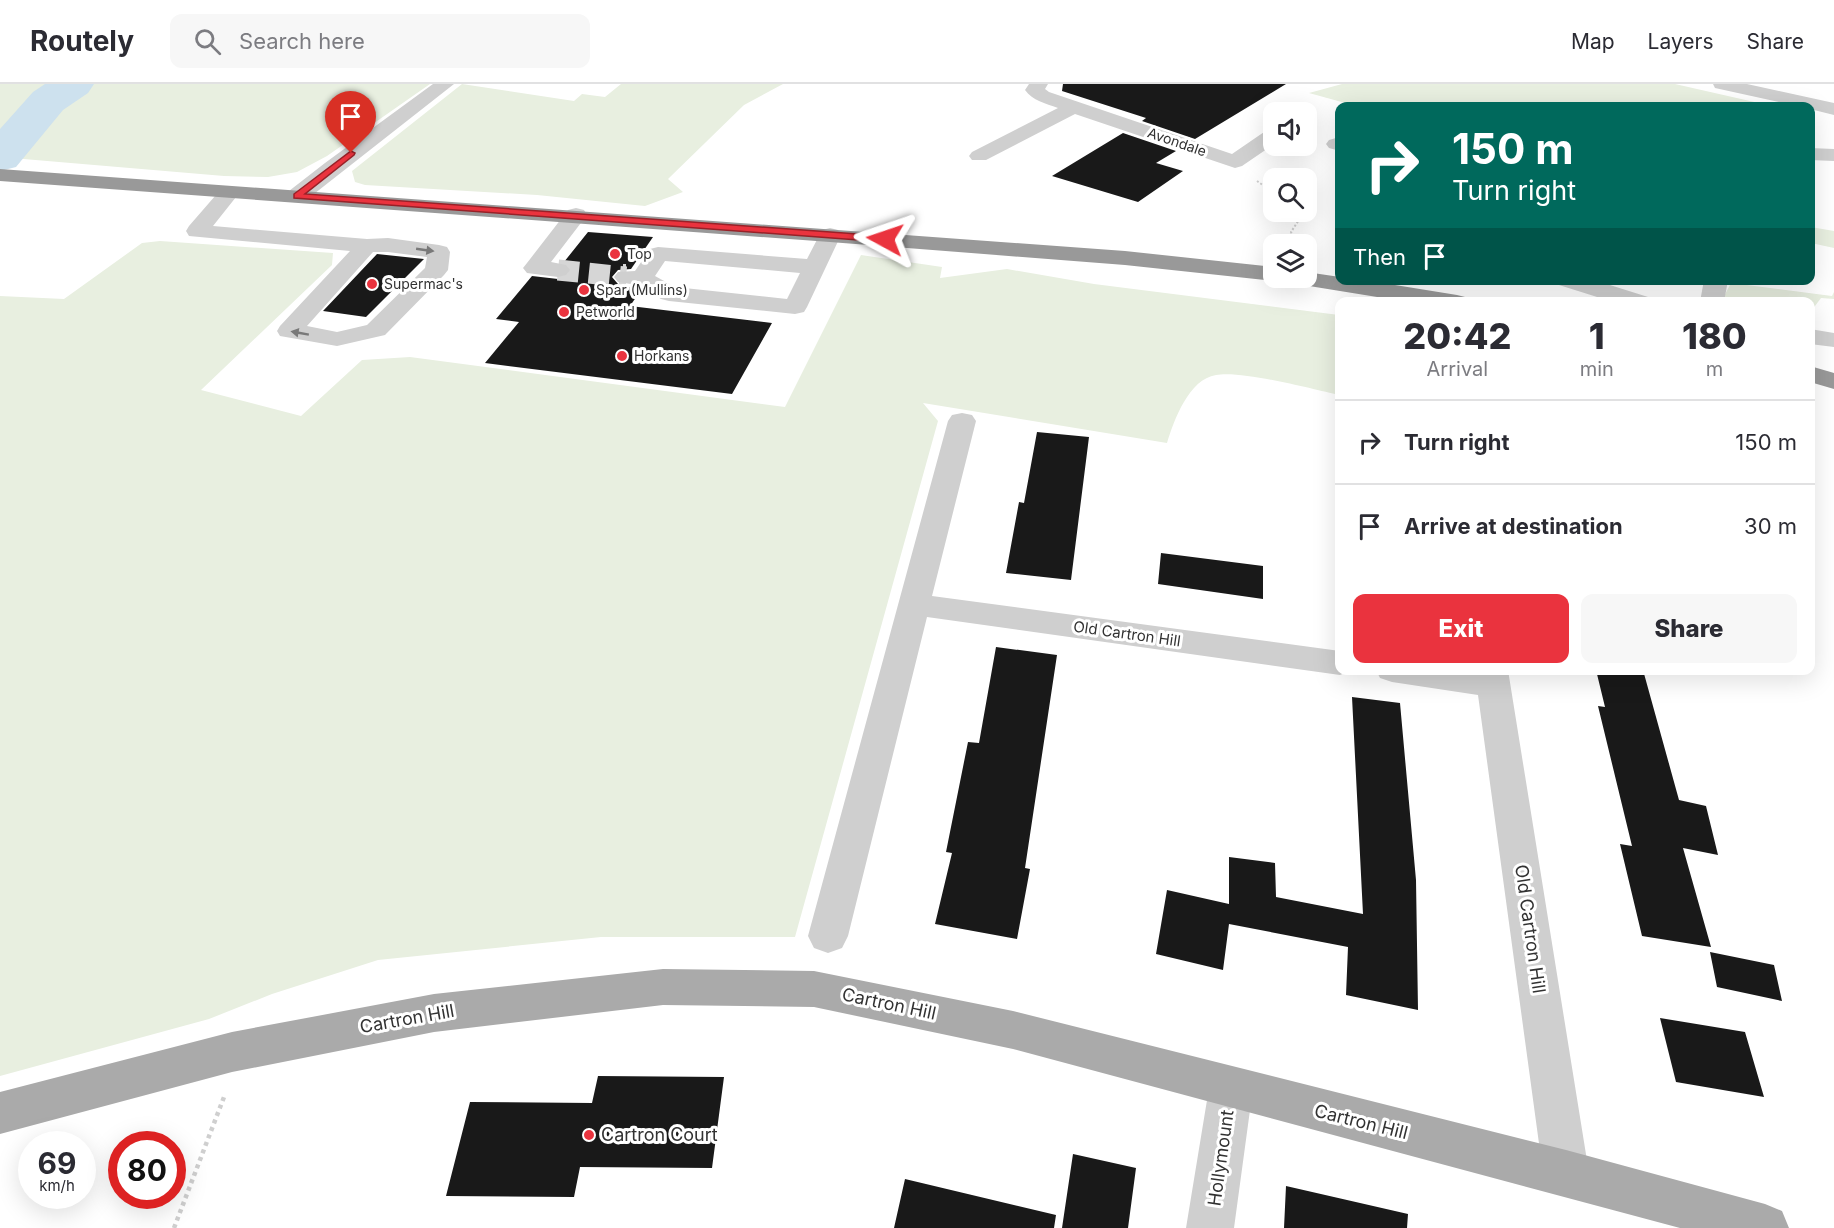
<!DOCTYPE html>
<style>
:root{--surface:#fff;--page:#f7f7f7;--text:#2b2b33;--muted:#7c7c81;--line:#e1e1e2;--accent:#ea333e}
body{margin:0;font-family:Inter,sans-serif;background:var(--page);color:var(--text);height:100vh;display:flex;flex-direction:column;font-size:22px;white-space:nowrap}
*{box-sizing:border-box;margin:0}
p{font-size:20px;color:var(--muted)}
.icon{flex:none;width:33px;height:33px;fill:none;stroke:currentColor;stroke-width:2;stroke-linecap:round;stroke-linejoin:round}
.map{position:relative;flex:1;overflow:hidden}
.sheet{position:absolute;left:1335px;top:213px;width:480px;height:378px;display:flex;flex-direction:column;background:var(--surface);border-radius:12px;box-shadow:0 6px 24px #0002}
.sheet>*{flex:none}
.guide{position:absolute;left:1335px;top:18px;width:480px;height:183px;border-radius:12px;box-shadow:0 6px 24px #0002;background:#00695c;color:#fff;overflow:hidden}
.tools{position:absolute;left:1263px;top:18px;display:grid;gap:12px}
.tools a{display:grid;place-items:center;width:54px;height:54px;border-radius:12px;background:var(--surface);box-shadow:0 6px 24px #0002;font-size:30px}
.speed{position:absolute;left:18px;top:1047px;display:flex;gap:12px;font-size:30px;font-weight:700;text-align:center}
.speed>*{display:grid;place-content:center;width:78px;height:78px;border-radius:50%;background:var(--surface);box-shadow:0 6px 24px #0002;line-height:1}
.speed small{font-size:15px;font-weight:400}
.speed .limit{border:9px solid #d22;background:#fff;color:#111}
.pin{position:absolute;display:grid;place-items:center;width:51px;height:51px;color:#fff;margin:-62px -26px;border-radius:50% 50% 50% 0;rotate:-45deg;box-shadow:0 0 6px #0007}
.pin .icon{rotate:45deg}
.me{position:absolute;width:66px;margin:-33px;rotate:275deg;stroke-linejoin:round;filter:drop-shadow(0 0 4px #0008)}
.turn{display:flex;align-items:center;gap:21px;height:126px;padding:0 18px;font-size:27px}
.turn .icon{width:78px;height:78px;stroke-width:2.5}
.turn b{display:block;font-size:42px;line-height:51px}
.then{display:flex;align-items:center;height:57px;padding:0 18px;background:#0003;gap:12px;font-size:22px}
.eta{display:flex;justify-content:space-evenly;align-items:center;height:102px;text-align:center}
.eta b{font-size:36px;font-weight:800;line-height:42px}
.primary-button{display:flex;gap:12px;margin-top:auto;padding:12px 18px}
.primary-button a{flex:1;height:69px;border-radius:12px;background:var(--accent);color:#fff;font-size:24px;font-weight:800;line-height:69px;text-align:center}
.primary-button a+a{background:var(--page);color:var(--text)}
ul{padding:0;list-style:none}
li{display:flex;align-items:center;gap:18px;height:84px;padding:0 18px;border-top:2px solid var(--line)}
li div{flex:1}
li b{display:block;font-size:22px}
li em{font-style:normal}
header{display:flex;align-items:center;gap:36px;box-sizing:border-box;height:84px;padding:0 30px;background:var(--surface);border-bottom:2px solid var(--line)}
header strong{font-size:28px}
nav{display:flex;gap:33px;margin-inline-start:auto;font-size:21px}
.search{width:420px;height:54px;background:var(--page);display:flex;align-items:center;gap:15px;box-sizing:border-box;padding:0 21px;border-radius:12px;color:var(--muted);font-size:22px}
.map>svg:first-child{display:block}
.green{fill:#e8efe0}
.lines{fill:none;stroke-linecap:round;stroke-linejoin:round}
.river{fill:#cde1ee;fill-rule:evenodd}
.building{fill:#191919}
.minor-tunnel-far1{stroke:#d6d6d6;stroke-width:21;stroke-dasharray:21 10;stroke-linecap:butt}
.minor-tunnel{stroke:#d6d6d6;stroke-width:26;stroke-dasharray:26 14;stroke-linecap:butt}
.path-far1{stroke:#cfcfcf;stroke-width:2;stroke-dasharray:2 2;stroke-linecap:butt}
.path{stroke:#cfcfcf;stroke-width:4.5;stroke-dasharray:4 4;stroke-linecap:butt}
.minor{fill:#cfcfcf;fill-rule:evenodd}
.major{fill:#aaa;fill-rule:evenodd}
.highway{fill:#999;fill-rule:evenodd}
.oneway{fill:#797979}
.route{fill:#ea333e;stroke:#982128;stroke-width:1.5}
.poi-dot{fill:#ea333e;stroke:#fff;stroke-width:2}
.labels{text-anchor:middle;stroke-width:6;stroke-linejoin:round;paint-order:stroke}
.far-street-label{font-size:14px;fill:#323232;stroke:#fff}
.far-poi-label{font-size:14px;fill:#323232;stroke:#fff;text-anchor:start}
.street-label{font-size:15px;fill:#323232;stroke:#fff}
.near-street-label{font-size:18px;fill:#323232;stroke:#fff}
.near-poi-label{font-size:18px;fill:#323232;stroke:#fff;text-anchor:start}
</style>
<header>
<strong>Routely</strong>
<div class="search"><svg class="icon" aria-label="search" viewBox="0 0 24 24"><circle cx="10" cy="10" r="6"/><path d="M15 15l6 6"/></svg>Search here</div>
<nav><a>Map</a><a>Layers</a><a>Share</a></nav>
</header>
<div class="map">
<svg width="1834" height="1144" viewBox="0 0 1834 1144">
<rect width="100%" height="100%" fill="#fff"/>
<path class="green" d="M0,0H430L327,72L297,88L268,93L224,92L0,73Z
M462,0L574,17L582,10L605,13L621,0H783L744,21L668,95L683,108L645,122L537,111L365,101L355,98L352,87Z
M1342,0H1675L1772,22H1356L1309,9Z
M1811,143L1834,147V164L1811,159Z
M160,157L333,169L332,181L201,306L301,332L362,276L410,273L785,323L861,171L942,183L940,194L1007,185L1094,200L1339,231V311C1312,305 1241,286 1216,291C1189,295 1174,336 1167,359L923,319L938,337L795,853H601L378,876L272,910L209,935L0,992V212L64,215L142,159Z
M1731,199L1832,212L1834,208V215L1821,214L1812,226V245L1811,244L1810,218H1721Z"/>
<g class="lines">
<path class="river" d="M45,0H94L88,9L63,26L16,83L0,87V45L33,8Z"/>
</g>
<path class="building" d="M1063,0H1286L1195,55L1142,37L1146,34L1062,7Z
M1123,49L1176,67L1156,79L1183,87L1138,118L1052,92Z
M588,148L653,153L631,185L618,186L612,193L618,200L641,206L630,222L772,239L732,310L485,279L519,238L496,235L532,192L558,195L568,192L572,186L564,178Z
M377,170L424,175L366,233L323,227Z
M1037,348L1089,353L1071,496L1006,489L1019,418L1024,419Z
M1161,469L1263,482V515L1158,500Z
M996,563L1057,571L1025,784L1030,785L1017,855L935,840L952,769L946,768L968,658L979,659Z
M1596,586H1643L1679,716L1706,722L1718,771L1683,764L1711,863L1642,852L1620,760L1632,762L1598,622L1605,623Z
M1352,613L1400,619L1416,796L1418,926L1346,911L1348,863L1229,840L1223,886L1156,870L1167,806L1229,820V773L1275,779L1276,813L1363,830Z
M1710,868L1774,881L1782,917L1717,903Z
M1660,934L1745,948L1764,1013L1676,998Z
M598,992L724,993L712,1084L580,1083L574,1113L446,1112L470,1018L592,1019Z
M1073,1070L1136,1084L1128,1144H1062Z
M905,1095L1056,1131L1054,1144H894Z
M1286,1102L1408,1130L1407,1144H1284Z"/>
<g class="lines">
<path class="minor-tunnel-far1" d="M558,186L626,193"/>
<path class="minor-tunnel" d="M623,193H626"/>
<path class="path-far1" d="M1257,97L1274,109
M1297,160L1291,148L1304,128"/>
<path class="path" d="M174,1144L224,1013"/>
<path class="minor" d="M433,0H454L305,117L297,118L289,117L286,112L289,107L325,79Z
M1029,0H1048L1045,5L1049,8L1232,70L1267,46L1274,44V60L1242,82L1235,84L1075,30L986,76H972L969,72L972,68L1058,24C1045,19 1033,17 1025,6Z
M1713,0H1747L1834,19V31L1810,25V22H1797L1715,4Z
M1336,54L1340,55V67L1329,64L1326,60L1329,56Z
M1810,64L1834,65V77L1810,76Z
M229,102L236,104L240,108L213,142L367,155L388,154L439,161L447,163L450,168L448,186L444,191L385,251L337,262L280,252L277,247L280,242L350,167L189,152L186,147L189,142L222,104ZM373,168H388L427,173L425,184L367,241L337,248L307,242Z
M576,124L584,126L587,131L551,178L566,181L570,186L566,191L558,193L527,189L523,184L527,179L568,126Z
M830,144L838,146L841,151L807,223L804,228L795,230L669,217L661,215L637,201L618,198L614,193L618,188L635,187L650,165L658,163L807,175L822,146ZM665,177L800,189L787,215L675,203L655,192Z
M1556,196H1594L1648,213L1652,218H1613L1559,201Z
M1704,196H1728L1724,218H1700Z
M1810,245L1834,249V263L1810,260Z
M962,329L972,331L976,337L932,512L1340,567V586H1352L1340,591L927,533L848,852L842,864L828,869L814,864L808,852L948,337L952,331Z
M1376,586H1508L1589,1089L1582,1105L1566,1112L1550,1105L1543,1089L1478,611L1392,598L1380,594Z
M1231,983L1247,989L1253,1004L1234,1144H1186L1209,1004L1215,989Z"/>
<path class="major" d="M663,885L814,887L1013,927L1566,1066L1765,1120L1782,1127L1789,1144H1680L1013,965L814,923L663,921L434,948L232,988L0,1050V1008L232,948L434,910Z"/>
<path class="highway" d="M0,85L1125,167L1274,183V194H1283L1274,197L1125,181L830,158L0,97Z
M1306,188L1340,193V196H1364L1457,211L1465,213L1469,218H1408L1303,201L1295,199L1291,194H1306Z
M1810,282L1834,289V305L1810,298Z"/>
</g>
<defs><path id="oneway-solid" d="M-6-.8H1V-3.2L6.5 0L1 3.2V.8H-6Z" transform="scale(1.5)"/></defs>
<g class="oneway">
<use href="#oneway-solid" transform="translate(425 166) rotate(8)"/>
<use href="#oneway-solid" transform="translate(300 249) rotate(-170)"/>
</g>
<path class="route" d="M351,67L355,69L354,71L305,110L885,152L890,155L885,158L294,114V110Z"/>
<g class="poi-dot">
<circle cx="615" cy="170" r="6"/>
<circle cx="372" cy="200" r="6"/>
<circle cx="584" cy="206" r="6"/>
<circle cx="564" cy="228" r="6"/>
<circle cx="622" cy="272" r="6"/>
<circle cx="589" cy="1051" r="6"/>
</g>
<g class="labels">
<g class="far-street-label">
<text transform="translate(1177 58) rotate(19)" y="5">Avondale</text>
</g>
<g class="far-poi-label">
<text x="627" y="175">Top</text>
<text x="384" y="205">Supermac's</text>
<text x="596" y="211">Spar (Mullins)</text>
<text x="576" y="233">Petworld</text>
<text x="634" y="277">Horkans</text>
</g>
<g class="street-label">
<text transform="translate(1127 550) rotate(8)" y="5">Old Cartron Hill</text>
</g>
<g class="near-street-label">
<text transform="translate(1530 845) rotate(82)" y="6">Old Cartron Hill</text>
<text transform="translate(889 920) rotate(12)" y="6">Cartron Hill</text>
<text transform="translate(407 935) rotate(-10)" y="6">Cartron Hill</text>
<text transform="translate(1361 1038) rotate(14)" y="6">Cartron Hill</text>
<text transform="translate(1221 1074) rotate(-82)" y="6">Hollymount</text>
</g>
<g class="near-poi-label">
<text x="601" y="1057">Cartron Court</text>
</g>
</g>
</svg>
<div class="tools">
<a><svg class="icon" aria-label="sound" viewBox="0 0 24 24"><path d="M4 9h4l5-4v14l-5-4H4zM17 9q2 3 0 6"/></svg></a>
<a><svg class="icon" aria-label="search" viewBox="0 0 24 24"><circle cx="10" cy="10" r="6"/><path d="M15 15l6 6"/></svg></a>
<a><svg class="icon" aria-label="layers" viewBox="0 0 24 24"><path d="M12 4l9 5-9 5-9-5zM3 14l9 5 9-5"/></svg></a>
</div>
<div class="speed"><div>69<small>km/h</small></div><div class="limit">80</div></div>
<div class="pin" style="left:351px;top:69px;background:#d93025"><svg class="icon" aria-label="arrive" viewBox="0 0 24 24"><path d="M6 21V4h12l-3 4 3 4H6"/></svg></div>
<svg class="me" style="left:885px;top:155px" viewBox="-20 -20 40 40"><path d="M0-17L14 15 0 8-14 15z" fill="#ea333e" stroke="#fff" stroke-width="4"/></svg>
<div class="guide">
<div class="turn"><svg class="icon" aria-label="right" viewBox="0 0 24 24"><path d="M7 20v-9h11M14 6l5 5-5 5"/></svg><div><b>150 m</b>Turn right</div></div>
<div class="then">Then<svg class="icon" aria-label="arrive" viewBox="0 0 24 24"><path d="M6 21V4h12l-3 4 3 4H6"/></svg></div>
</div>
<section class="sheet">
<div class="eta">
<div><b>20:42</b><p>Arrival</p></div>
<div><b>1</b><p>min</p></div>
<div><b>180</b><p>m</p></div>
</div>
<ul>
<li><svg class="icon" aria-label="right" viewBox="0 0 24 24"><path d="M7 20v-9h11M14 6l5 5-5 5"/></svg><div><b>Turn right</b></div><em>150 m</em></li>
<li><svg class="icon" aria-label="arrive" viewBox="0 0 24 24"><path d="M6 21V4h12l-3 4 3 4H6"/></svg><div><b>Arrive at destination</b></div><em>30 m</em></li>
</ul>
<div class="primary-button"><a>Exit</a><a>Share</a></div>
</section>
</div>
